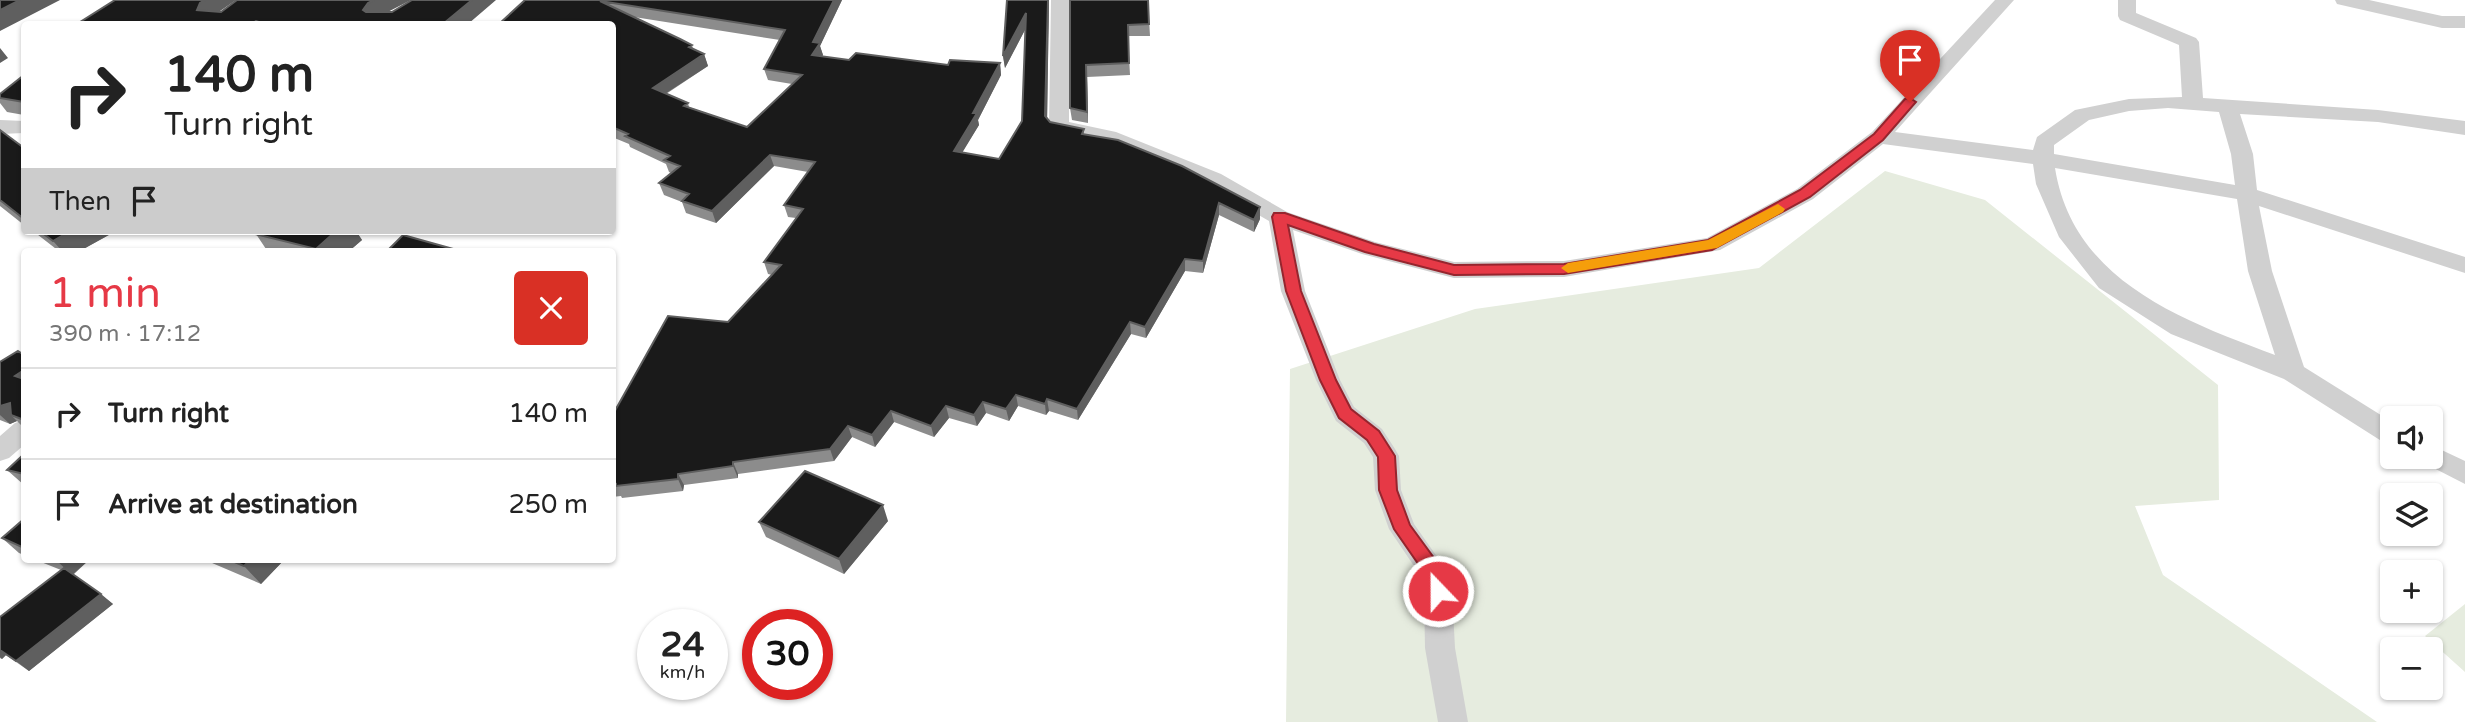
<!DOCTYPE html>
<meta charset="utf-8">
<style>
:root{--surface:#fff;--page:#f2f2f2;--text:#222;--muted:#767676;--line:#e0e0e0;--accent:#e63946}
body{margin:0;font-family:"Varela Round",sans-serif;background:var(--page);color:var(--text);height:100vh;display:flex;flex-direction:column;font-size:26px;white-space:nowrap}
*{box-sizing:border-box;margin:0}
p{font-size:23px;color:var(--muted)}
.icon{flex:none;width:38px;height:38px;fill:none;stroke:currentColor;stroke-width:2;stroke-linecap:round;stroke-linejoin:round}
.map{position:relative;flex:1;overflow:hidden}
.side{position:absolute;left:21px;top:248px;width:595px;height:315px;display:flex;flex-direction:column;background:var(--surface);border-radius:7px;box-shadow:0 2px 5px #0004}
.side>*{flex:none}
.banner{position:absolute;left:21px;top:21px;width:595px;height:214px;border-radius:7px;box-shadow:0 2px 5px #0004;background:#fff;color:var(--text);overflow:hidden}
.fabs{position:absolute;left:2380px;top:406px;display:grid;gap:14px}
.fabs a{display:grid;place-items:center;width:63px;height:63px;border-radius:7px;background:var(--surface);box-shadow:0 2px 5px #0004;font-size:35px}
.speed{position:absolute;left:637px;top:609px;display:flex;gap:14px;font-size:35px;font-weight:700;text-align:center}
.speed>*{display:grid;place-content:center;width:91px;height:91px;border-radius:50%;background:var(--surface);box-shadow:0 2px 5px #0004;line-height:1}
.speed small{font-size:18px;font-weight:400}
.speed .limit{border:10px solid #d22;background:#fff;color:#111}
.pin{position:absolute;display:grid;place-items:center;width:60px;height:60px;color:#fff;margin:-72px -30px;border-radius:50% 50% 50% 0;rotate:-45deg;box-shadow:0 0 7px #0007}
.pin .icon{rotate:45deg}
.me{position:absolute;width:77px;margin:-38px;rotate:338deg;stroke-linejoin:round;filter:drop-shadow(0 0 5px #0008)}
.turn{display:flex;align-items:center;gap:24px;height:147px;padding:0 28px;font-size:32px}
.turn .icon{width:91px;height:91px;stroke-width:2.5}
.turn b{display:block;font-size:49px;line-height:60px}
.then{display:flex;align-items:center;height:66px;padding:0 28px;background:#0003;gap:14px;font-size:26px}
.round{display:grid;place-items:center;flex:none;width:74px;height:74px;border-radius:7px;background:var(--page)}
.head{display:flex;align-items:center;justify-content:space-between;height:119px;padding:0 28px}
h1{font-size:42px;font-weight:600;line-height:52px;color:var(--accent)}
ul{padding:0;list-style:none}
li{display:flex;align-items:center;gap:21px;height:91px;padding:0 28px;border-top:2px solid var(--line)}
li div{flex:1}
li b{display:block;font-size:26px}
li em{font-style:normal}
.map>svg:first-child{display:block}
.green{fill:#e6ecdf}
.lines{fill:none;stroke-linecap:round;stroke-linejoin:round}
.minor{fill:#d0d0d0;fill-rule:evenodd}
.wall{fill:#8c8c8c;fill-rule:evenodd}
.shaded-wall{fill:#5f5f5f}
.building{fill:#1a1a1a;stroke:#5f5f5f;stroke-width:2;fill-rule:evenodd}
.route{fill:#e63946;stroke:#96252e;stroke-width:2}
.slow{fill:#f59e0b}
</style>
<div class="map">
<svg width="2465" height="722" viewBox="0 0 2465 722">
<rect width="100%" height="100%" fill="#fff"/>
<path class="green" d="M1885,171L1985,200L2218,385L2219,500L2135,506L2163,575L2377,722H1286L1290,369L1475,309L1759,268Z
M2465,604V672L2425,636Z"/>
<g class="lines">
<path class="minor" d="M1051,0H1069V122L1116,132L1221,174L1287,212L1375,242L1454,262L1564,261L1707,238L1797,189L1872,132L1995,0H2014L1895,132L2033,150L2037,137L2075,110L2129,99L2182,97L2179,45L2120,20L2118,16V0H2136V13L2196,38L2199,42L2203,98L2378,110L2465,121V135L2378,122L2240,114L2253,154L2257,190L2465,257V273L2259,206L2272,271L2304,367L2392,422V445L2383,442L2284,379L2171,334L2099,288L2059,237L2036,184L2033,164L1883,144L1813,199L1720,250L1564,277L1454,278L1362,254L1293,230L1305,291L1340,380L1354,407L1382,429L1395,449L1399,456L1401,490L1414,524L1445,568L1452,591L1455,648L1468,722H1438L1425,648L1424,591L1418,572L1389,529L1375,490L1373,457L1364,443L1336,421L1316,380L1281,291L1269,221L1205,184L1103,142L1052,131L1049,126ZM2168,108L2219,112L2231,154L2235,185L2054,154V145L2089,120L2129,111ZM2055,168L2237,199L2248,271L2275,355C2182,320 2073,281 2055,168Z
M2335,0H2369L2442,16H2465V28H2442L2337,4Z
M0,120L24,121V133L0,134Z
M24,420V445L9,458L0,461V436L15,423Z
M2431,445L2465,461V484L2422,462L2419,457H2431Z"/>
</g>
<path class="wall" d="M525,0H842L820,46L823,55L822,56L849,60L856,53L948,65L950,60L1000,63L1001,75L978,120L979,125L962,152L999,159L1022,121L1026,28L1005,68L1003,56L1007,0H1049L1047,118L1050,122L1084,129V134L1118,140L1182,166L1260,207V219L1254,232L1219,215L1203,273L1185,271L1146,338L1131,334L1078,420L1049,411L1046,415L1018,406L1009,421L986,413L977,426L949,418L934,437L894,422L875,447L852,437L834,461L738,474V478L684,485L683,491L622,498L621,496L612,497V416L668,316L728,322L772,275L768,274L764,262L796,218L788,217L784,205L808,172L774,166L716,223L686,213L682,202L664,195L659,183L671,173L669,172L666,164L630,147L629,144L612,137V24H499ZM634,17L780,40L764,69L768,80L792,84L747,127L689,107L688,103L666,94L708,66L704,54L693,49L692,45L680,39Z
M1070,0H1148L1150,36H1128L1130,75L1087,77L1088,123L1072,120L1070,108Z
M24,75V115L7,112L0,103V94Z
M0,130L24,148V225L0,206Z
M33,231H116L78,252H60Z
M244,231H356L362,240L348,252H268L256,234Z
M24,355V428L17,421L10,424L0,420V362Z
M24,454V485L7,470Z
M24,519V555L19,553L2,538Z
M888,521L844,574L766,537L759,522Z
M36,560H89L73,575L113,604L29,671L6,655L2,659L0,658V617L61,570Z
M205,560H284L261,584Z"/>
<path class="shaded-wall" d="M20,0H60L0,31V10Z
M205,0H236L210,18L197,10L200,3Z
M374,0H411L376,18L363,10L368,3Z
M472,0H496L468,24H443Z
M834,0H842L820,46L823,55L815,67L812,55L813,42Z
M1048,0H1049L1047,127L1045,116Z
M1026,13L1028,24L1005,68L1003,56Z
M0,48L8,58L0,63Z
M704,54L708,66L657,99L653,88Z
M1000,63L1001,75L978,120L979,125L956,163L954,151Z
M1086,65L1087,77L1088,123L1087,112Z
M770,155L774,166L716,223L712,211Z
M1219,203V215L1203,273V261Z
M1260,207V219L1254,232V220Z
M70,231H116L78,252H63L53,241Z
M336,231H356L362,240L348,252H317L316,249Z
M1185,259V271L1146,338L1145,327Z
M1130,322L1131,334L1078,420L1077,409Z
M24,370V385L15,376Z
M1016,395L1018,406L1009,421L1006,409Z
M1047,399L1049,411L1046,415L1045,404Z
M983,402L986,413L977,426L974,415Z
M10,403L11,415L17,421L10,424L0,415V406Z
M946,406L949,418L934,437L931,426Z
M891,411L894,422L875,447L872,435Z
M848,426L852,437L834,461L830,449Z
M733,462L738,474V478L733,466Z
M678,474L684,485L683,491L678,479Z
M883,505L888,521L844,574L839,559Z
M56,560H89L72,575Z
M250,560H284L261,584L244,566Z
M101,594L113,604L29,671L16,661Z
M0,650L6,655L2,659L0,657Z"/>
<path class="building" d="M0,0H20L0,10Z
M115,0H205L200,3L197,10L221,12L237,0H374L368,3L363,10L366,12H392L412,0H472L443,24H265L256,21L251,24H77Z
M525,0H834L813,42L820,43L812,55L849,60L856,53L948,65L950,60L1000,63L973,113H977L954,151L999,159L1022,121L1026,13L1003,56L1007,0H1048L1045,116L1050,122L1084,129L1082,134L1118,140L1182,166L1260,207L1254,220L1219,203L1203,261L1185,259L1145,327L1130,322L1077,409L1047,399L1045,404L1016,395L1006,409L983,402L974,415L946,406L931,426L891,411L872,435L848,426L830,449L733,462V466L678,474V479L616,486V484L612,485V416L668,316L728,322L781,265L764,262L803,209L784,205L815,162L770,155L712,211L682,201L689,194L659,183L680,166L664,160L670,156L625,136L628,134L612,127V24H499ZM600,1L785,30L764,69L802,75L747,127L684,106L688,103L653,88L704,54L689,47L692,45L680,39Z
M1070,0H1148L1149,24L1128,25L1129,63L1086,65L1087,112L1070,108Z
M24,75V102L0,98V94Z
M0,130L24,148V219L0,200Z
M40,231H70L53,241Z
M259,231H336L316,249L255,234Z
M403,235L464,252H386Z
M18,351L24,355V370L15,376L24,379V420L11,415L10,403L0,406V362Z
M24,454V474L7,470Z
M805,471L883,505L839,559L759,522Z
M24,519V548L2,538Z
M230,560H250L244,566Z
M64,568L101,594L16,661L0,650V617Z"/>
<path class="route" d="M1910,98L1916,102L1883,140L1810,197L1712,250L1564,274L1454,275L1365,252L1288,225L1301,291L1336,380L1351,409L1379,431L1395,456L1397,490L1410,525L1437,562L1447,591L1444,597L1438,599L1431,597L1423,571L1394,529L1379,490L1378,457L1367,440L1339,418L1320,380L1286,291L1272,217L1274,213H1285L1374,244L1454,265L1564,264L1708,240L1800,190L1874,134L1905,99Z"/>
<path class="slow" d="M1778,204L1785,209L1783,212L1717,248L1568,273L1561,268L1568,263L1708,240Z"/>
</svg>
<div class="fabs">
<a><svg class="icon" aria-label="sound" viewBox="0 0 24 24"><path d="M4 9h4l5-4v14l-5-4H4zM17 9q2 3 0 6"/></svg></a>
<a><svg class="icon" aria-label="layers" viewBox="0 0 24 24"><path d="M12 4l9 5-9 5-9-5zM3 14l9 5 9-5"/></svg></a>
<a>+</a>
<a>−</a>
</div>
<div class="speed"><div>24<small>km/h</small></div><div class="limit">30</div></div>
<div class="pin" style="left:1910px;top:102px;background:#d93025"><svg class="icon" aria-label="arrive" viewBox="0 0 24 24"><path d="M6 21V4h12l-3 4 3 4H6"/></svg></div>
<svg class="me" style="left:1438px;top:591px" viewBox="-20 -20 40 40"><circle r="17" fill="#e63946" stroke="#fff" stroke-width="3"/><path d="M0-11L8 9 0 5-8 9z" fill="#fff"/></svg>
<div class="banner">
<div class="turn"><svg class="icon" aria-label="right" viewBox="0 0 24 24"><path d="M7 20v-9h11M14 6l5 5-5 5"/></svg><div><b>140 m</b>Turn right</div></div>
<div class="then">Then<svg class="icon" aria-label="arrive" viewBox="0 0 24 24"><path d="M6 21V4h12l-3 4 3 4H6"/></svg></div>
</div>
<section class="side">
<div class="head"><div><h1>1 min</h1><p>390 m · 17:12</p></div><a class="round" style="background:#d93025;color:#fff"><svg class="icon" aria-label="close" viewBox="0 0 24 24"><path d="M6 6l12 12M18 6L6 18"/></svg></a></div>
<ul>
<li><svg class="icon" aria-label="right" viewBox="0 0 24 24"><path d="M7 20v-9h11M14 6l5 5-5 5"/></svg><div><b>Turn right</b></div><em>140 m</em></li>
<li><svg class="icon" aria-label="arrive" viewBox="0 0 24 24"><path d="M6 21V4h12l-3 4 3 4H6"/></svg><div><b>Arrive at destination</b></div><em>250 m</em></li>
</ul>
</section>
</div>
